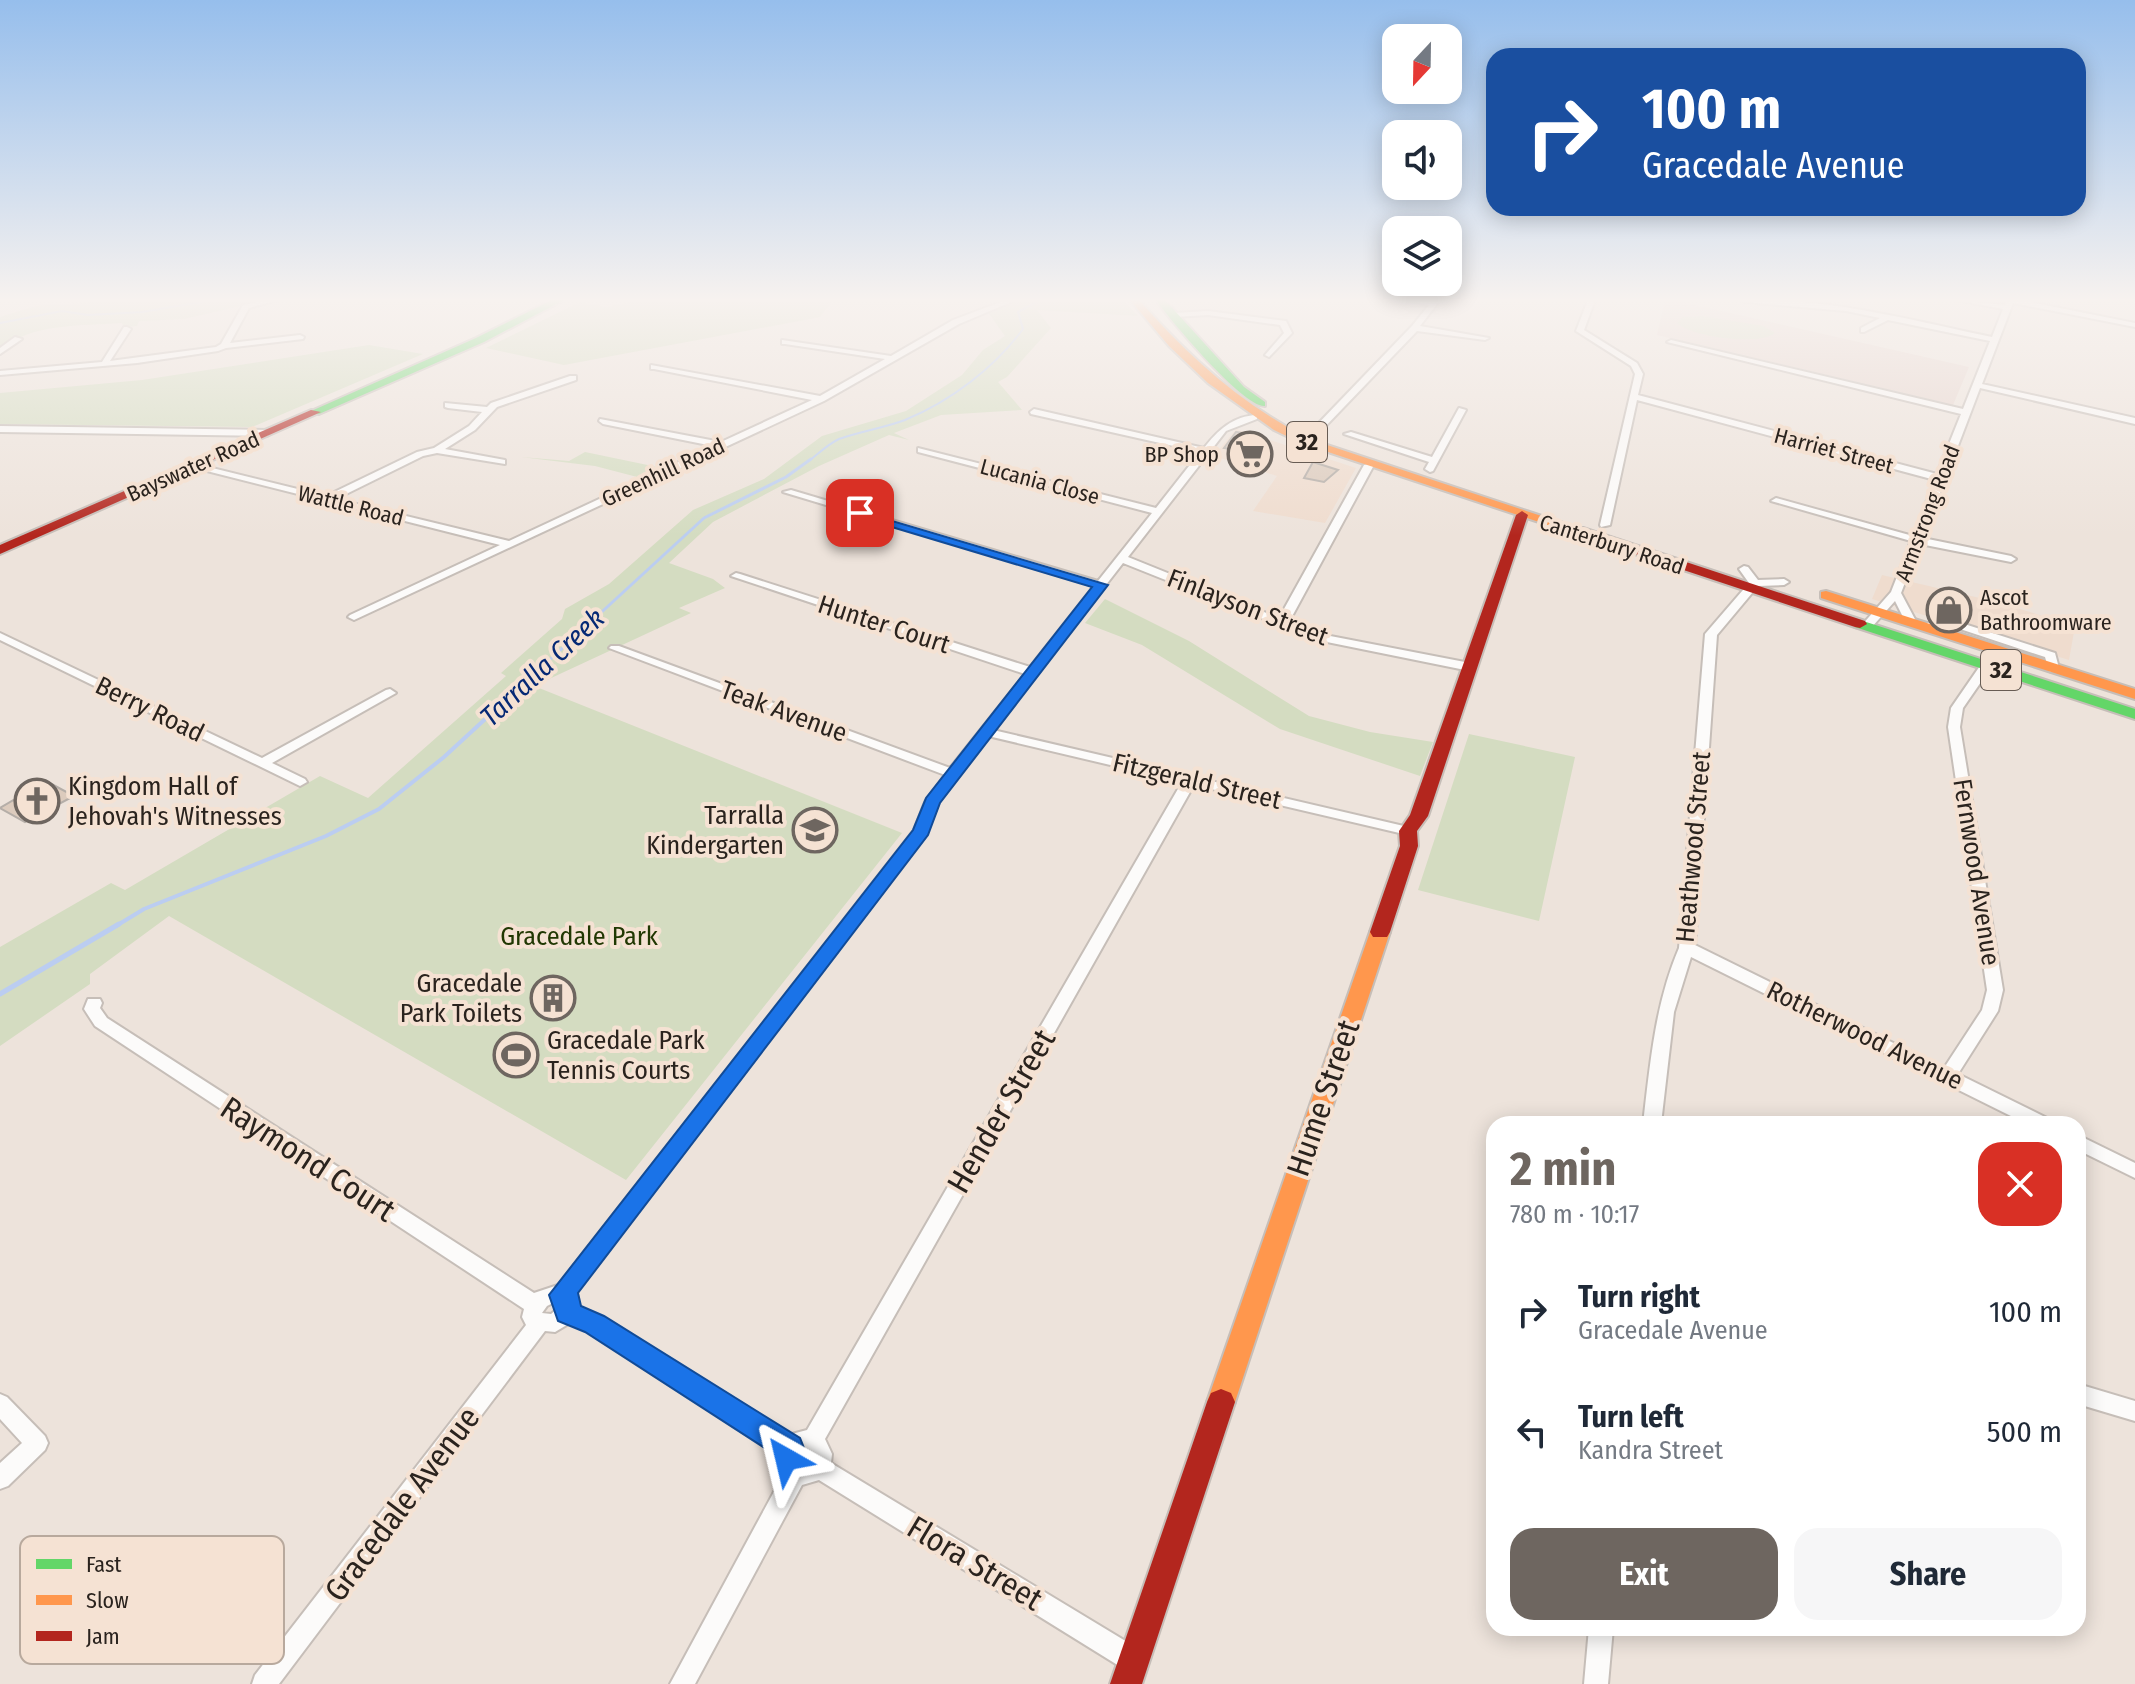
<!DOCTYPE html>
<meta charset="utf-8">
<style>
:root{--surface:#fff;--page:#f6f6f7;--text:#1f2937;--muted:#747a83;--accent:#6e6660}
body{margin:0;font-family:"Fira Sans Condensed",sans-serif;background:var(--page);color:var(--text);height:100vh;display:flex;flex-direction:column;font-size:30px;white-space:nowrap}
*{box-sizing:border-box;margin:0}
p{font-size:26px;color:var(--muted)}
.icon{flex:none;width:44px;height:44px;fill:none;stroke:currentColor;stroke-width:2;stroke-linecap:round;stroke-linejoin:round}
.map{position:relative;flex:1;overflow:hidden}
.sheet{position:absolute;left:1486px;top:1116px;width:600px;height:520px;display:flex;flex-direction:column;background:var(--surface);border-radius:24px;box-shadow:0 4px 20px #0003}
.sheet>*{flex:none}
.banner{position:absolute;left:1486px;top:48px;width:600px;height:168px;border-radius:24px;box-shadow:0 4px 20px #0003;background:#1a4fa0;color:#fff;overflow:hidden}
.needle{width:52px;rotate:202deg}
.fabs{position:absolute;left:1382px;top:24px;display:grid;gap:16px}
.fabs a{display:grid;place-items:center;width:80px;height:80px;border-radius:16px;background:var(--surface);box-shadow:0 4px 20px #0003;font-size:40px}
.pin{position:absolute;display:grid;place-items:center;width:68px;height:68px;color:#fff;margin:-34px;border-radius:16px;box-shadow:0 4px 12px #0006}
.me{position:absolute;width:88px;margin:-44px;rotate:323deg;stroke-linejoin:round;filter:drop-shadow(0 0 6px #0008)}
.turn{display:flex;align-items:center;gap:28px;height:168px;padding:0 24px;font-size:36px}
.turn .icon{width:104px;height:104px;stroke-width:2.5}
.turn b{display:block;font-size:56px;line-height:68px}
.round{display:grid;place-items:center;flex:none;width:84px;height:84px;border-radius:24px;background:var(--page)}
.head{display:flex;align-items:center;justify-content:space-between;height:136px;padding:0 24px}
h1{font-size:48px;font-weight:700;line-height:60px;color:var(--accent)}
.cta{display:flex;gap:16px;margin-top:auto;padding:16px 24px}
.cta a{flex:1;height:92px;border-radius:24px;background:var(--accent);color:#fff;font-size:32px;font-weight:700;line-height:92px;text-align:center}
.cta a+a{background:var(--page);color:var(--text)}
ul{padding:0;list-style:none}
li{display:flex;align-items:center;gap:24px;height:120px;padding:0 24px}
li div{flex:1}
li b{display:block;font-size:30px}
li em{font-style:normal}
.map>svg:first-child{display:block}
.built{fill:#efdcce}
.education{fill:#e6d4cd}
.green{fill:#d4dcc1}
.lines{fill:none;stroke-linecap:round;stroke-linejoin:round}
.stream-far3{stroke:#bbcdf1;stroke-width:2}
.stream-far2{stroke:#bbcdf1;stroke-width:3}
.stream-far1{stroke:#bbcdf1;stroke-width:4}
.stream{stroke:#bbcdf1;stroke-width:5}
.building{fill:#dccbbd;stroke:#b5aea8;stroke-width:2}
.street-casing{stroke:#c6beb8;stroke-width:4}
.fast-casing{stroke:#c6beb8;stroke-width:4}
.slow-casing{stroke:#c6beb8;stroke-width:4}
.jam-casing{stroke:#c6beb8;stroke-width:4}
.street{fill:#fcfbfa;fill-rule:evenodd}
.fast{fill:#63d668;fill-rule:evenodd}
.slow{fill:#ff974d;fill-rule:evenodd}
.jam{fill:#b3261e;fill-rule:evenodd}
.route{fill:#1a73e8;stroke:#114b97;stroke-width:2}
.labels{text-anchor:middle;stroke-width:8;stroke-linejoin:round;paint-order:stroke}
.far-street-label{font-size:22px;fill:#2a231e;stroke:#f5e2d3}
.far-poi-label{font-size:22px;fill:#2a231e;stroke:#f5e2d3;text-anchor:end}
.shield{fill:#f5e2d3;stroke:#675c54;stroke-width:2}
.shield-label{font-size:24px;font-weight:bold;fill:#2a231e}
.street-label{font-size:26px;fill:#2a231e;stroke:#f5e2d3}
.poi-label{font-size:26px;fill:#2a231e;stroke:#f5e2d3;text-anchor:start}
.park-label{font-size:26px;fill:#213803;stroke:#f5e2d3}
.water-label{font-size:28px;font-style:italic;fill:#062975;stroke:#f5e2d3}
.near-street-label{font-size:32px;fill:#2a231e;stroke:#f5e2d3}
.key{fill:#f5e2d3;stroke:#b8a99d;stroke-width:2}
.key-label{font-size:22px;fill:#2a231e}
</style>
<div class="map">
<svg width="2135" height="1684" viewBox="0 0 2135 1684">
<rect width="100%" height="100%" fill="#ede3db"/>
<path class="built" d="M1236,429L1356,468L1325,523L1253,511L1277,476L1214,456Z
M1882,575L2001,603L2075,626L2069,660L1872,599Z"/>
<path class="education" d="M1665,300H1673L1969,367L1953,405L1657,335Z"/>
<path class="green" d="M124,300H267L184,319L139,321L137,326L124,327L122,323C80,326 33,323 0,349V317L36,306Z
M640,300H833L820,317L564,365L486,348L580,302L606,307Z
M1016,300H1123L1138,316L1037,310L1051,328L1007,377L998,382L1022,410L941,415L894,433L909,440L889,435L819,466L713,522L669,563L713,579L725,588L679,608L691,613L534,686L902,833L626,1180L169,916L90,974V984L0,1046V947L111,883L125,890L320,776L368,798L506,676L501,673L562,619L565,609L609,584L693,510L764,479L822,436L906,411L962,375L983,350L1005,336L987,311Z
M1703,316L1763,326L1775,333C1759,346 1691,337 1677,323L1683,317Z
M369,345L423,354L252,427L0,424V393L142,380Z
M585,452L662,468L641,478L595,466L521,457L569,461Z
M1105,599L1189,641L1309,716L1370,732L1433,742L1420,776L1280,729L1142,645L1085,623Z
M1469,734L1575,757L1539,921L1418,890Z"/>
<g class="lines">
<path class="stream-far3" d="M0,323L62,311L88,315L142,312L213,300
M809,461C818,454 828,444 839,439C861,431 884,428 905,420C951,401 994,368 1023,329L1018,312L1040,300"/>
<path class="stream-far2" d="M544,665L704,518L786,477L811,459"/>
<path class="stream-far1" d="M116,926L144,909L326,836L379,809L444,757L546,663"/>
<path class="stream" d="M0,994L119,924"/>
</g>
<path class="building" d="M1236,432L1257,435L1251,442L1264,444L1252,460L1240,457L1250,443L1244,451L1224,448Z
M1313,462L1338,470L1324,482L1304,478Z
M46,781L74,796L25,822L0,808Z"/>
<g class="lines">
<g class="street-casing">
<path id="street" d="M266,300H278L249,308L230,343L300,335L304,337L303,339L226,348L218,351L137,363L0,375V371L102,362L124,327H127L131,329L110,361L216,347L221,344L243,305Z
M1006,300H1016L959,324L824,401L354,620L348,617L350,615L500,545L187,466L192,463L326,496L417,452L434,448L469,426L482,412L448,408L445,407V403L487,407L491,403L570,376H576V380L497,407L475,430L445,449L505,460V464L437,453L423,456L336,499L509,541L713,446L603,424L599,421L600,419L721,442L812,400L654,369H651V365L820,396L885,359L785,344H782V340L891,356L953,320Z
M1404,300H1440L1420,326L1489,338L1485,340L1417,331L1319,433H1313V429L1412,326L1429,305Z
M1588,300H1595L1584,330L1637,363L1643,374L1638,395L1937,474L1961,414L1667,342L1671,340L1963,409L1990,341L1888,320L1864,332H1861V328L1880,318L1846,311L1745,302L1741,300C1826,297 1910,320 1992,337L2003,309L1956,300L2005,305L2007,300H2020L2135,323V327L2013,303L1982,384L2135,418V424L1980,388L1923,538L2011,556L2016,559L2011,562L1920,544L1901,593L1917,623L1915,625H1907L1895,601L1871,628L1867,629L1861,626L1891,592L1911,541L1771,501L1776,498L1913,536L1935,480L1637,400L1610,525L1601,527L1600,525L1635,374L1631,366L1576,331Z
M1208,311L1286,321L1292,333L1269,357L1265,355L1284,333L1280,325L1208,315L1174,317L1170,315L1174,313Z
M15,337L22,339L0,354V348Z
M1459,408L1466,410L1433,471L1430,472L1425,469L1429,462L1344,434L1351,432L1432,457Z
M1034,409L1204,448C1218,430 1233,416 1257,415V419L1226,431L1128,557L1279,618L1364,465L1372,463L1374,465L1289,622L1320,634L1470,663L1476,667L1470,671L1317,640L1284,628L1277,627L1276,624L1123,563L993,730L1408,827L1415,831L1408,835L1194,785L825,1439L832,1454L831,1463L1142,1651L1145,1660L1142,1669L1133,1672L1124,1669L819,1480L802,1485L695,1684H670L783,1475L777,1462V1452L588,1330L570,1323L555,1332L545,1331L279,1684H252L255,1675L526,1325L522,1317L524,1309L95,1026L84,1009L88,999H100L102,1003L100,1008L107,1018L534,1293L558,1285L914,830L925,802L945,775L609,648L611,646H619L950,768L1025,674L731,576L736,573L740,574L1030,667L1094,586L783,492L791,490L1098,581L1152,513L918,452V448L1156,508L1200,452L1031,414L1030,412ZM988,736L1182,782L807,1430L788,1435L602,1318L577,1308L578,1300L575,1294L926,834L939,802ZM555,1302L558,1304L557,1309L551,1314L542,1313L547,1306ZM802,1450L810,1454V1459L806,1463H802L798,1460L799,1453Z
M0,426L267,430L271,433L267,436L0,432Z
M1744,566L1748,567L1758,580L1784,579L1789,582L1784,585L1758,586L1717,635L1695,945L1944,1068L1982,1010L1987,990L1948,727L1951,708L1982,663H1990L1992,666L1963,708L1960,727L2003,990L1998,1011L1958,1074L2049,1119L2052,1124H2027L1691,957L1674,1012L1661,1124H1643C1650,1064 1655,1004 1679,948L1705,634L1749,583L1739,569Z
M1958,622L2055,653L2059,668L2053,672L2049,671L2045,657L1957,628L1925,629L1919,626L1925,623Z
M0,633L262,758L386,690L390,689L396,693L272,763L305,779L307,782L300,786L0,640Z
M2078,1135L2135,1163V1178L2078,1150Z
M2078,1384L2135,1401V1421L2078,1404Z
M0,1394L7,1397L45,1436L48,1443L45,1450L8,1486L0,1489V1463L22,1443L0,1419Z
M1589,1628H1613L1608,1684H1584Z"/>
</g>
<g class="fast-casing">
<path id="fast" d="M552,300H564L484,342L319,414L309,412L476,338Z
M1156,300H1165L1244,387L1265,402V406C1244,408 1170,320 1156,300Z
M1860,620L2135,709V719L1855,627V621Z"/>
</g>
<g class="slow-casing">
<path id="slow" d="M1130,300H1139C1189,357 1241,404 1309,439L1590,532L1578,535L1301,443L1274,430L1208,383L1169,346Z
M1826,591L2135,689V699L1821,598V592Z
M1380,925L1387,927L1390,932L1235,1402L1231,1411L1221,1415L1211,1411L1207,1402L1370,932L1373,927Z"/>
</g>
<g class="jam-casing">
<path id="jam" d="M311,410L321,412L0,554V545Z
M1522,511L1528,515L1428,816L1417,831L1418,846L1390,932L1387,937H1373L1370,932L1400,846L1399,831L1410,815L1516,515Z
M1583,528L1865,621L1867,624L1860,628L1855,627L1578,535V529Z
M1221,1389L1231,1393L1235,1402L1142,1684H1110L1207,1402L1211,1393Z"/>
</g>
<use href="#street" class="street"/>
<use href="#fast" class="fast"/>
<use href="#slow" class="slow"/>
<use href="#jam" class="jam"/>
</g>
<linearGradient id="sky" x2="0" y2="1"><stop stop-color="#96beec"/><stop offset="0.56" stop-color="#f7f2ef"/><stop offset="1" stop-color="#f7f2ef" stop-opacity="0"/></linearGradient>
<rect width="2135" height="536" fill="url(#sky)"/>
<path class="route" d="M855,510L1108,585L940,803L928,835L578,1293L581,1306L604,1316L800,1438L804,1448L796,1469L786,1473L776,1469L772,1459L774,1454L585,1332L558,1321L549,1295L913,830L926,798L1092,587L855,516Z"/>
<defs>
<g id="supermarket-ring" transform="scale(2.3)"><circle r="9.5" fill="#f5e2d3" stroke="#6e6660" stroke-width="1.5"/><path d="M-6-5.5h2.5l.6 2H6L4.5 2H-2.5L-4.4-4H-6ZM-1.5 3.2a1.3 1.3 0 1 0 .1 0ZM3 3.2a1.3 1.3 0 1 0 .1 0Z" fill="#6e6660"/></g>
<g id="shop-ring" transform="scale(2.3)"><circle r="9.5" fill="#f5e2d3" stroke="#6e6660" stroke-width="1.5"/><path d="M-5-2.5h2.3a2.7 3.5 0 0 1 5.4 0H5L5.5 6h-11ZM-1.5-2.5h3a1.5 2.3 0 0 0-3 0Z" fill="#6e6660"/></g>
<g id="church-ring" transform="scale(2.3)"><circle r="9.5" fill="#f5e2d3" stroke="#6e6660" stroke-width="1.5"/><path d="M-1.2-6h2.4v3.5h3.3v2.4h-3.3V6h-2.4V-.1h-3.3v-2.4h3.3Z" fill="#6e6660"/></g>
<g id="school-ring" transform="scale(2.3)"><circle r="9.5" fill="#f5e2d3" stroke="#6e6660" stroke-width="1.5"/><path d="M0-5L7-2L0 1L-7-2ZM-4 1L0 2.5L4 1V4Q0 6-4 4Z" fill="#6e6660"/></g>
<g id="building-ring" transform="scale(2.3)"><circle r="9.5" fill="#f5e2d3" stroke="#6e6660" stroke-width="1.5"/><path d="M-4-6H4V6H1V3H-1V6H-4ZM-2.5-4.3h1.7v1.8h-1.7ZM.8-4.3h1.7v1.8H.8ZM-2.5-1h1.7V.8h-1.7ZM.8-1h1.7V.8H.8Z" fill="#6e6660"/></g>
<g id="stadium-ring" transform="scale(2.3)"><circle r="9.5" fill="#f5e2d3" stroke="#6e6660" stroke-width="1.5"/><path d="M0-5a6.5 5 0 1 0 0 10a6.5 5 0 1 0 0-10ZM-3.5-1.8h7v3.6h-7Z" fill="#6e6660"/></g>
</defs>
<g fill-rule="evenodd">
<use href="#supermarket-ring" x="1250" y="454"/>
<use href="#shop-ring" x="1949" y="610"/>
<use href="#church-ring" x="37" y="801"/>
<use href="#school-ring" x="815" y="830"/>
<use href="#building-ring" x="553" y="998"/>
<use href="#stadium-ring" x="516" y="1055"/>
</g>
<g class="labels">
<g class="far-street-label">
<text transform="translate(1834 450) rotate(15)" y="8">Harriet Street</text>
<text transform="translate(193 466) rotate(-24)" y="8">Bayswater Road</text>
<text transform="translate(663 472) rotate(-25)" y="8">Greenhill Road</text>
<text transform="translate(1040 481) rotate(15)" y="8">Lucania Close</text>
<text transform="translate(351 505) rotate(14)" y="8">Wattle Road</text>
<text transform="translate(1927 513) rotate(-69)" y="8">Armstrong Road</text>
<text transform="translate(1612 544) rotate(18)" y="8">Canterbury Road</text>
</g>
<g class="far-poi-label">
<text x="1219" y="462">BP Shop</text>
<text x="1980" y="605" text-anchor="start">Ascot<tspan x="1980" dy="25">Bathroomware</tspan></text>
</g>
<g class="shield">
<rect x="1287" y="422" width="40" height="40" rx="6"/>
<rect x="1981" y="650" width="40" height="40" rx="6"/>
</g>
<g class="shield-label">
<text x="1307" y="450">32</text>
<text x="2001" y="678">32</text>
</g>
<g class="street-label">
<text transform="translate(1248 607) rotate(21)" y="9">Finlayson Street</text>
<text transform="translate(884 624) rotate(18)" y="9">Hunter Court</text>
<text transform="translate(150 709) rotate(26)" y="9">Berry Road</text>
<text transform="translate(784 711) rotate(20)" y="9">Teak Avenue</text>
<text transform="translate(1197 781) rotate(13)" y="9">Fitzgerald Street</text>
<text transform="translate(1693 847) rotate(-85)" y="9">Heathwood Street</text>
<text transform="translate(1977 872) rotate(81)" y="9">Fernwood Avenue</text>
<text transform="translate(1865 1035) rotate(26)" y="9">Rotherwood Avenue</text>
</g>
<g class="poi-label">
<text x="68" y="795">Kingdom Hall of<tspan x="68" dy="30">Jehovah's Witnesses</tspan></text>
<text x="784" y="824" text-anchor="end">Tarralla<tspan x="784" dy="30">Kindergarten</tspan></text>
<text x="522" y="992" text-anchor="end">Gracedale<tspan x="522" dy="30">Park Toilets</tspan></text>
<text x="547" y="1049">Gracedale Park<tspan x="547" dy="30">Tennis Courts</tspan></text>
</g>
<g class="park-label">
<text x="579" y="945">Gracedale Park</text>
</g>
<g class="water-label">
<text transform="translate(542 667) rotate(-43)" y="10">Tarralla Creek</text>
</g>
<g class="near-street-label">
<text transform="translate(1323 1098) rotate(-71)" y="11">Hume Street</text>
<text transform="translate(1001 1111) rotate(-60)" y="11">Hender Street</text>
<text transform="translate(308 1159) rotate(33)" y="11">Raymond Court</text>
<text transform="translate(402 1504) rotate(-53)" y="11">Gracedale Avenue</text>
<text transform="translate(975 1563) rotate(31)" y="11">Flora Street</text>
</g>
</g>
<rect x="20" y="1536" width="264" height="128" rx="12" class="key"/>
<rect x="36" y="1559" width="36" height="10" fill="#63d668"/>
<rect x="36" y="1595" width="36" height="10" fill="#ff974d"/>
<rect x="36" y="1631" width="36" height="10" fill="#b3261e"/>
<g class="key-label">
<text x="86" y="1572">Fast</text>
<text x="86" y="1608">Slow</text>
<text x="86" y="1644">Jam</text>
</g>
</svg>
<div class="fabs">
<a><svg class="needle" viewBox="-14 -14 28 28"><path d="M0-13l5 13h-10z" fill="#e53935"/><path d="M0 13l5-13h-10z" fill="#747a83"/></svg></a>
<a><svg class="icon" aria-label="sound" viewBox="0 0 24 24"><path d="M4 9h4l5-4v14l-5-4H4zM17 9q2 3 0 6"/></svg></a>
<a><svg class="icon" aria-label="layers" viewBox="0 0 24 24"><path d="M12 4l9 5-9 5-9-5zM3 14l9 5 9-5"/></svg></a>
</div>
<div class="pin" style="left:860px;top:513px;background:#d93025"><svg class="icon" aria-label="arrive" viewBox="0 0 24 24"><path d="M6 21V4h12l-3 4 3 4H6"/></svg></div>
<svg class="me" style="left:786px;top:1459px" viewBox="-20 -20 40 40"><path d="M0-17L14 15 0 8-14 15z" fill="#1a73e8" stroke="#fff" stroke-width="4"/></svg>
<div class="banner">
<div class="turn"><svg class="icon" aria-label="right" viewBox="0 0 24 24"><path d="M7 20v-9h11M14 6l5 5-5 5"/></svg><div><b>100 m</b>Gracedale Avenue</div></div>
</div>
<section class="sheet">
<div class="head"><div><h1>2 min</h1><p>780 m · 10:17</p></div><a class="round" style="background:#d93025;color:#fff"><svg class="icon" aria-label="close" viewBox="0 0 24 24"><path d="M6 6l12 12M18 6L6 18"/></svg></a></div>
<ul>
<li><svg class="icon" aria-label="right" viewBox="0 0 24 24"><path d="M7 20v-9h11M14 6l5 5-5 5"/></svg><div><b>Turn right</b><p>Gracedale Avenue</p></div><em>100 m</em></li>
<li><svg class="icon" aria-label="left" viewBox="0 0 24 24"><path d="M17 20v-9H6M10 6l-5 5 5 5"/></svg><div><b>Turn left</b><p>Kandra Street</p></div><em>500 m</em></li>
</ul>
<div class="cta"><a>Exit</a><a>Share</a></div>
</section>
</div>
